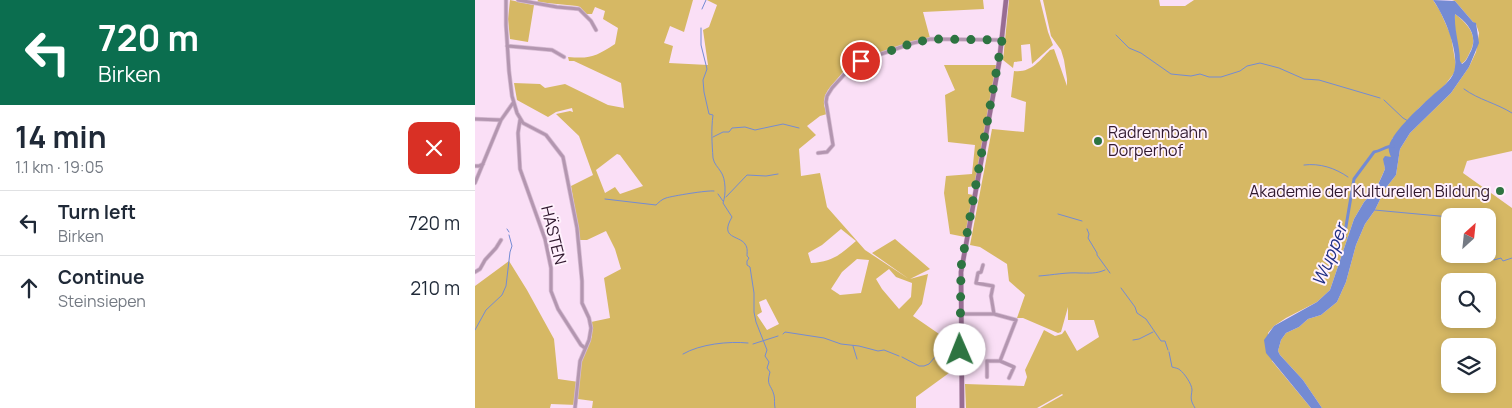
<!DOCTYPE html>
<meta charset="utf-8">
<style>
:root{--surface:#fff;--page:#f6f6f7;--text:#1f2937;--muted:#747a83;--line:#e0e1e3}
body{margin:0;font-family:Manrope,sans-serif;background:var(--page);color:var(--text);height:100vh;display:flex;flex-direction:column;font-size:19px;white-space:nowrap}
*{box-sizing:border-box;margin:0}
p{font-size:16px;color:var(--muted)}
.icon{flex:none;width:28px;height:28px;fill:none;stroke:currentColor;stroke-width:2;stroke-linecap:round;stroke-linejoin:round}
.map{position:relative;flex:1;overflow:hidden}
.panel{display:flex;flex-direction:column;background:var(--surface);width:475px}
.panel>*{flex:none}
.top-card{background:#0b6e4f;color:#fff;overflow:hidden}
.needle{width:32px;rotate:27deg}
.controls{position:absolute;left:966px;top:208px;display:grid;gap:10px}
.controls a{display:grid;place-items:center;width:55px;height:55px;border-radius:10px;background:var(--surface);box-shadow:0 2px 8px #0003;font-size:25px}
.pin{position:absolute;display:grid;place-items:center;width:42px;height:42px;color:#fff;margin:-21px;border:2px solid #fff;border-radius:50%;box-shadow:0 1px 5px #0007}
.me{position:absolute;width:55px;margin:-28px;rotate:359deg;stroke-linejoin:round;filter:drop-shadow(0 0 4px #0008)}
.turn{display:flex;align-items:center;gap:18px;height:105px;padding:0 15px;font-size:22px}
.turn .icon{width:65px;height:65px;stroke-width:2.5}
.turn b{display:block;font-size:35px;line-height:42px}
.round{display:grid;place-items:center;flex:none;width:52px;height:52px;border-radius:10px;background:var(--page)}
.headline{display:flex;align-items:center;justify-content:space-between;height:85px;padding:0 15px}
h1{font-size:30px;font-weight:700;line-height:38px}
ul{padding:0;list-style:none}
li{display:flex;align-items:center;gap:15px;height:65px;padding:0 15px;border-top:1px solid var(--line)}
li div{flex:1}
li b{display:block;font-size:19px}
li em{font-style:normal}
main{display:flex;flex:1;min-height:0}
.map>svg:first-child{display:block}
.green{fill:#d6b864;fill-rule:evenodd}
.water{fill:#748bd3;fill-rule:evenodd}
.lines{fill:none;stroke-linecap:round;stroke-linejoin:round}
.stream{stroke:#748bd3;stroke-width:1}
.canal{stroke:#748bd3;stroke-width:3}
.minor-casing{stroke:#d6bbd2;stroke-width:4.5}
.secondary-casing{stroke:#d6bbd2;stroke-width:5.5}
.minor{stroke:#b396b0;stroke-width:3}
.secondary{stroke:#986d93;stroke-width:4.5}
.route{stroke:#2d7441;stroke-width:9;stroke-dasharray:0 16.2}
.poi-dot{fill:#2d7441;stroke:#fff1fd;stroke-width:2}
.labels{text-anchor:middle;stroke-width:4;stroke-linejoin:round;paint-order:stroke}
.poi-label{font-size:16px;fill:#31192f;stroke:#fff1fd;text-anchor:start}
.street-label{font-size:16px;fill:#31192f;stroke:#fff1fd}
.water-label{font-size:18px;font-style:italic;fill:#213085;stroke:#fff1fd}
</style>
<main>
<section class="panel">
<div class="top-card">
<div class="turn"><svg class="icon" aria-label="left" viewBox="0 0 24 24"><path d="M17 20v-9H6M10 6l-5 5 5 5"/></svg><div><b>720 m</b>Birken</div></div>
</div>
<div class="headline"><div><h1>14 min</h1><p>1.1 km · 19:05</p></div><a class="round" style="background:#d93025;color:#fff"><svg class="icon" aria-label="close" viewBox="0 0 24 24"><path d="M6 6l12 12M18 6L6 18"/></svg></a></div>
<ul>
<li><svg class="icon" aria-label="left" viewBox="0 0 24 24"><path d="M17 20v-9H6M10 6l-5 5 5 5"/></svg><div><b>Turn left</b><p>Birken</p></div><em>720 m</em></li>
<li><svg class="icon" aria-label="ahead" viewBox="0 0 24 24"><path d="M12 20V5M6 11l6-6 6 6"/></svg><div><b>Continue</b><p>Steinsiepen</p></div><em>210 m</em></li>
</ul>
</section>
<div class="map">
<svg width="1037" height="408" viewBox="0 0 1037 408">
<rect width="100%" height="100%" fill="#fadff6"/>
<path class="green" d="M35,0L59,5L53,42L35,39L33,19Z
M63,0H218L209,32L195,26L189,43L198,46L194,63L233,65L228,30L234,27L242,5L232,0H508L509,9L448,12L455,38L419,48L380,62L373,66L353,90L350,96L349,105L352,114L345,116L332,126L341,135L324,149L326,176L345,173L352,207L390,250L434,279L397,253L420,239L455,269L435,279L453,274L447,304L438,316L467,336L481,342L482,371L474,373L441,397V408H117L118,401L103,399L102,405L76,404L75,408H0V286L34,261L52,290L79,339L83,379L104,382L106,363L117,336L116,322L135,318L129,278L146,269L140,249L131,231L112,240H105L96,186L118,175L104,136L81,114L95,111L98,112L97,108L81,112L73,117L42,100L39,83L65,84L70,88L90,84L133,105L149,108L146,83L99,61H94L93,57C117,59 121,56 140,44L143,28L128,19L130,11L120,7L117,14H111L105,7L102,6L62,2ZM142,154L145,155L168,186L145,194L140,187L130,193L121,170ZM366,229L381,241C365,255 357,262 336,263L333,253L347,245ZM382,259L394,260L386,293L365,295L356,289L367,272ZM414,269L421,277L437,283L436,297L424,309L407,289L401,279ZM291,299L304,324L292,330L282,315L287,312L284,302Z
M534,0H565L573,32L578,45L557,64L555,44L546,45L547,61L539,62L538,68L528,60Z
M568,0H684L685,6H710L719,0H958L965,11L976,36L981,66L979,73L970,85L943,109L917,139L916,157L909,162L910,169L901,189L889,202L879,219L855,290L842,302L811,318L799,326L793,333L797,361L836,408H565L588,395L587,394L562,408H491L490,384L549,386L552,377L550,370L569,330L580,336L587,334L590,330L602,351L624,337L619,320H593V307L586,332L583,333L548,318H542L550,295L534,281L532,264L505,247L495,245L517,129L549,132L551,102L536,97L539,71C556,73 564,61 575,50L579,49L592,86V79L589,60L586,50L576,36Z
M977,0H1037V151L992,161L988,173L1037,208V408H847L828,380L805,355L803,351L806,340L811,333L824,327L833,319L846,315L862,302L871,282L881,245L890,224L900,210L910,189L921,175L925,149L935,133L976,93L994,67L1001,52L1004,33L1001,24L998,22L980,1ZM975,216H1012V254H975ZM975,281H1012V319H975ZM975,346H1012V384H975Z
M980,14C993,24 1004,36 995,52C992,58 991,62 985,64C984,47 978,31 980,14Z
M469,65H522L500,186L493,187V194L498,195L490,237L475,234L469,193L471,176L497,174L500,145L473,142L470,95L480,90Z"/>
<path class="water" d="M958,0L980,1L998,22L1001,23L1004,43L994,67L976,93L935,133L925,149L921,175L910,189L900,210L890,224L881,245L871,282L862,302L846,315L833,319L824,327L811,333L806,340L803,351L805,355L828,380L847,408H836L791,353L789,340L799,326L842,302L855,290L879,219L889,202L901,189L907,176L910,169L908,159L910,156L916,157C915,154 913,151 914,146C918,131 947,105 959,94C966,88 976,81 979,72C985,53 969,15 958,0ZM980,14C993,23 1003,35 996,51C993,56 992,61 987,64L985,61C985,46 979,31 980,14Z"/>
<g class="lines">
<path class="stream" d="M227,9L231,0
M226,28V45L232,69L228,80L229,92L234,114L238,115C236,130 237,143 238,158C239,164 243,167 246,172C251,179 251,195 248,203L257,217C244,239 264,235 270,244C273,248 272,252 272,256L274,258L272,261V265L275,267L279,293V312L281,322L292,350L290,356L294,362L292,368L295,372C291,386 296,384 299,395C300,399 299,404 300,408
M641,35L654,48L666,53L696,74L716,76L725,74L734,77H746L765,71L772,66L785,63L804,68L829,79L844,80L905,98
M989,89C1004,100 1021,103 1037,113
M909,100L928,118L933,121
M238,137L248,132H254L257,128L270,127L280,130L308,124L324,128
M829,165C845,163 860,168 873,177
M243,194L248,201
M251,197L272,175L291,176L303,174
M130,199L181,205C183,203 187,199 191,198C197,196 233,190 239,191
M899,210L975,217
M583,214L607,221
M32,229L34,232
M612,229L614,234L613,238L622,253V255L635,273
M858,233L872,238
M1012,254L1019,260L1026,258L1028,261L1037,258
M564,276C578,275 592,272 605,273C614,273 621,274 630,270
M646,288L660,307L662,313L671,319L686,341H690L693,350
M0,330L11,310L27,295L31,286L35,252L37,246L34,235
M308,334L310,332L349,338L366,344L384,346L403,351L409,350L424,356
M658,340L664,339L678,332
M278,344L303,336
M378,346L382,359
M694,352L697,367C700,368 703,368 705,370C709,373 717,384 717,390C716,398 715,400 720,408
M208,354C225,344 254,341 273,343
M427,357L444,366H449L454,364L460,357L478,353"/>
<path class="canal" d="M869,238L879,179L899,152C906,151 911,146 918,146"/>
<g class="minor-casing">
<path id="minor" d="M31,0V25L34,71L37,96L42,113L48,123L71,135L88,157L102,228L107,281V303L114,318L116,328L114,340L105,361L100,408
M43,0L82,7L104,9L116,21L121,30
M32,46L77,50L89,57
M0,119L26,120
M45,120L43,133L45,169L70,239L76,268V291L83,309L106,345L110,348
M343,153L352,152L358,145L351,102L352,96L357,88L376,67L386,61L438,43L456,39L527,40
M0,166H4L8,164
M0,183L26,120L38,103
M508,265L506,272L503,273L501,283L518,286L516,296L519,314
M0,272L5,269L10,260L21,248L26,240
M486,314H519L541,320L525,361L539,367L534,378
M512,377V361H525"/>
</g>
<g class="secondary-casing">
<path id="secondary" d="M487,408L486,272L524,63L531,0"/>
</g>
<use href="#minor" class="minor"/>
<use href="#secondary" class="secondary"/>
</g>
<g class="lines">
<path class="route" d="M386,61L438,43L456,39L527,40L486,267L485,350"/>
</g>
<g class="poi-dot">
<circle cx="623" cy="141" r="5"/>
<circle cx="1025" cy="191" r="5"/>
</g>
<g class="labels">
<g class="poi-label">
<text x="633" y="138">Radrennbahn<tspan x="633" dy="18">Dorperhof</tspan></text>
<text x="1015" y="197" text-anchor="end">Akademie der Kulturellen Bildung</text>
</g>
<g class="street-label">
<text transform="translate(79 235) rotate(76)" y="6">HÄSTEN</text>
</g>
<g class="water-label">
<text transform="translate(855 255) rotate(-68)" y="6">Wupper</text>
</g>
</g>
</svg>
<div class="controls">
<a><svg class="needle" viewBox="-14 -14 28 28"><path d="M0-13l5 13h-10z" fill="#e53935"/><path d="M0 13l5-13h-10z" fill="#747a83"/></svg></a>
<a><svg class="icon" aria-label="search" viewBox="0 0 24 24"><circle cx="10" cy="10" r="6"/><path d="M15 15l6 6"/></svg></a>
<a><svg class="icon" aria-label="layers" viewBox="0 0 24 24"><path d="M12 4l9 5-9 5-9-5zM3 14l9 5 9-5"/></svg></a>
</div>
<div class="pin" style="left:386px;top:61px;background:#d93025"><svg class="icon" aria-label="arrive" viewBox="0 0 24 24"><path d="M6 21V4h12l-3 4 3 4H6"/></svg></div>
<svg class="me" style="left:485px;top:350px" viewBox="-20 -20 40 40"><circle r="19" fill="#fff"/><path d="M0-13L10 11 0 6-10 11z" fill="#2d7441"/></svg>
</div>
</main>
